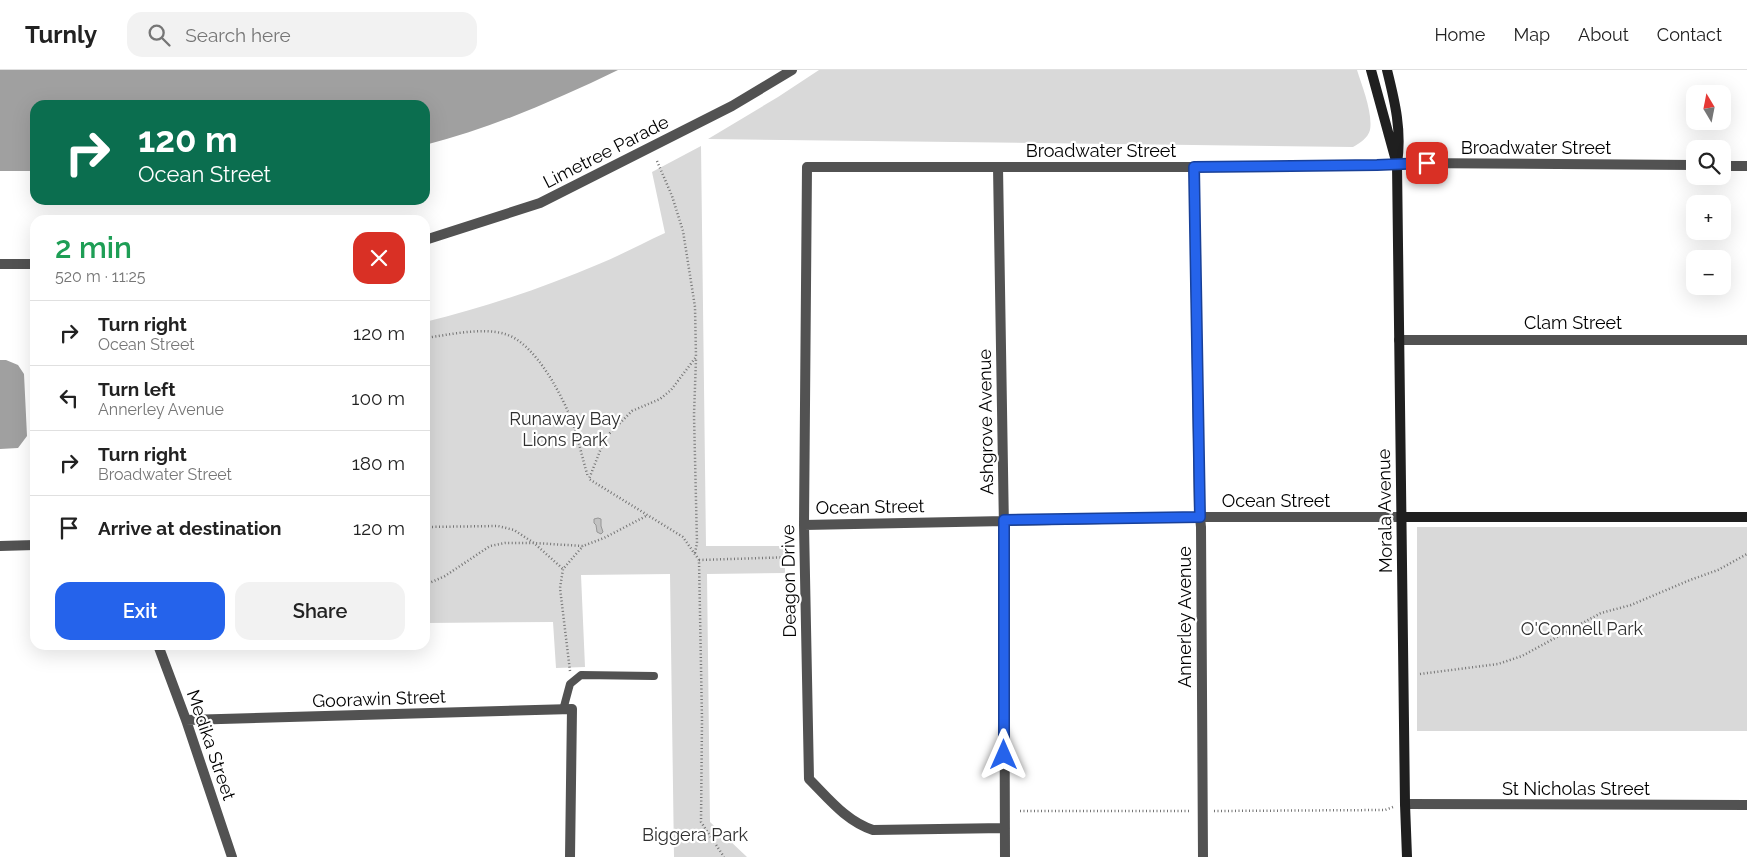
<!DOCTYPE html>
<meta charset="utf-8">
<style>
:root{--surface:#fff;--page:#f2f2f2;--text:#222;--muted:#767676;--line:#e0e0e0;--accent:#2563eb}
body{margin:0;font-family:Raleway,sans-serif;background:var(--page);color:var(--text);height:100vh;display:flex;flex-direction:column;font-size:19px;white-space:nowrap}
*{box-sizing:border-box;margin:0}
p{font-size:16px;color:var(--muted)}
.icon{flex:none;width:28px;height:28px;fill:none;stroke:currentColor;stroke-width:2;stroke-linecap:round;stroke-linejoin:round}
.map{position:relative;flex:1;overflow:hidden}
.sheet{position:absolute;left:30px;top:145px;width:400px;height:435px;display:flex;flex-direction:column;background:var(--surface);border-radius:15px;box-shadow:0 5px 20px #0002}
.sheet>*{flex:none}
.hud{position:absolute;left:30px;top:30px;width:400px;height:105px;border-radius:15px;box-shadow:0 5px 20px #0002;background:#0b6e4f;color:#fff;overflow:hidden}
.needle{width:32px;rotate:350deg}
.controls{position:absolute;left:1686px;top:15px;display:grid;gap:10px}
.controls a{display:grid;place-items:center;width:45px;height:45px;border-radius:10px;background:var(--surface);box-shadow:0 5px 20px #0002;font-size:25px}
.pin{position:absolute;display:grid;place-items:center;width:42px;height:42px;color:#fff;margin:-21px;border-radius:10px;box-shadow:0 2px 8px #0006}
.me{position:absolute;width:55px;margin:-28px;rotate:0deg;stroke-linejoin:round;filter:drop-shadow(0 0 4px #0008)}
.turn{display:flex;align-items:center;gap:18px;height:105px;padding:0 25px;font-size:22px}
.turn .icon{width:65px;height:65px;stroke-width:2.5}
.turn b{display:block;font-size:35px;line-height:42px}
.round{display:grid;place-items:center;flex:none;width:52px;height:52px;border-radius:15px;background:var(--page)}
.head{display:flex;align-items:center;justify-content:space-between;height:85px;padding:0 25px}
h1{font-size:30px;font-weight:600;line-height:38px;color:#1e9e55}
.action{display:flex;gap:10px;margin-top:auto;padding:10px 25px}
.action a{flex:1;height:58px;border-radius:15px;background:var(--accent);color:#fff;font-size:20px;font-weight:600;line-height:58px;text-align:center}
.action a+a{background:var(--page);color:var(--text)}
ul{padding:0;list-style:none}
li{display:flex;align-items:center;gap:15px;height:65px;padding:0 25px;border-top:1px solid var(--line)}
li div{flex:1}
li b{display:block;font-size:19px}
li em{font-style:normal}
header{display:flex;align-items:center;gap:30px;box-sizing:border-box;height:70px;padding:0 25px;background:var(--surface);border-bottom:1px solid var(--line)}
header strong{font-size:24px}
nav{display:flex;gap:28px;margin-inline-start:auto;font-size:18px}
.search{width:350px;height:45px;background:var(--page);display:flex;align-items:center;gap:12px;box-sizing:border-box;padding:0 18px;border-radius:15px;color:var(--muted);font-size:19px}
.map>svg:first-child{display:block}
.green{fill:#d9d9d9}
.water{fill:#a0a0a0}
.building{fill:#c2c2c2;stroke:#969696}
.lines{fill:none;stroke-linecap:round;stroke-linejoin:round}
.path{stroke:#747474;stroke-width:2.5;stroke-dasharray:1 2.5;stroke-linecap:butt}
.lane{stroke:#525252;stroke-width:8}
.street{stroke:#525252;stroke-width:10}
.secondary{stroke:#1f1f1f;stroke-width:10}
.route-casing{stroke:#184099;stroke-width:12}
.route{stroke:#2563eb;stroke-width:9}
.labels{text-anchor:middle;stroke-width:4.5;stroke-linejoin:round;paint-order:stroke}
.street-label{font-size:18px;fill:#000;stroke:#fff}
.park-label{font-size:18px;fill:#303030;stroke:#fff}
</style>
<header>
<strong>Turnly</strong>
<div class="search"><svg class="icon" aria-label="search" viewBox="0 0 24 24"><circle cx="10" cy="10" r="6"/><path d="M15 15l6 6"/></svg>Search here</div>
<nav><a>Home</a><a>Map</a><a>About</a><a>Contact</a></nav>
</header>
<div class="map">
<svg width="1747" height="787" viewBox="0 0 1747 787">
<rect width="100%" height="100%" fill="#fff"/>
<path class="green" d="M819,0H1357C1362,16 1373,43 1370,60C1368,68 1360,73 1353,77L708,69L778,27Z
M701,76L706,476H785V503L707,504L710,752L747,787H674L670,504L581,505L585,597L556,598L553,552L425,553V252C485,237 543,218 599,194C621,185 643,173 665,163L652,102Z
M1417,457H1747V661H1417Z"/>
<path class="water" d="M0,0H618C556,30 492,58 425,75V35H35V101H0Z
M0,290H6L18,295L24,304L27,366L18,378L0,379Z"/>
<path class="building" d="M598,448L601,449V456L603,462L601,464L597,462L596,455L594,453V449Z"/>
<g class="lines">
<path class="path" d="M657,91L672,126L683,161L695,237L696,287L671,320L660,329L632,341L605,368L589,409L683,467L699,490L702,650L701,752L724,787
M425,268C448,265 482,257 505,264C536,273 563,327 574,356C579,373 583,390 588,407
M425,457L498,456L514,460L534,473L583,476L604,468L648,445
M695,483L697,473L694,345L696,289
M699,490L794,487
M425,515L445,506L490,476L505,473H534L563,499
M570,601L560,518L563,499L583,476
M1420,604L1498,594L1522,586L1601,543L1631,535L1690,510L1718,500L1747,484
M1020,741H1191
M1214,741L1385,740L1393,737"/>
<path class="lane" d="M563,640L570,614L581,605L654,606"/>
<path class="street" d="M1722,96H1747
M998,97L1004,459L1005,787
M1194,97L1199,438L1201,457L1203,787
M425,170L540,133L732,36L792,0
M0,194H35
M1399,270H1747
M804,455L1200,447H1402
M0,476L35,475
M158,575L186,650L232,787
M186,650L572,639L570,787
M1405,734L1747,735
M1005,758L873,760C846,751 829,729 809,709L804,455L807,97H1194L1377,95L1408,93L1695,95"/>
<path class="secondary" d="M1371,0L1396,91
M1387,0C1395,32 1402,61 1397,94L1405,734L1407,787
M1402,447H1747"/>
</g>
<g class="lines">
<g class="route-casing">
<path id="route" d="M1004,685V450L1200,447L1194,97L1377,95L1427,93"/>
</g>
<use href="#route" class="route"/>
</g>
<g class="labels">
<g class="street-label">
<text x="1536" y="84">Broadwater Street</text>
<text x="1101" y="87">Broadwater Street</text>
<text transform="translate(606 82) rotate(-27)" y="6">Limetree Parade</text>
<text x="1573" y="259">Clam Street</text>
<text transform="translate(986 352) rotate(-91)" y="6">Ashgrove Avenue</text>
<text x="1276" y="437">Ocean Street</text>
<text transform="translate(870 437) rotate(-1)" y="6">Ocean Street</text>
<text transform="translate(1385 441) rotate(-91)" y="6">Morala Avenue</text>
<text transform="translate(789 511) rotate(-91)" y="6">Deagon Drive</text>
<text transform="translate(1185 547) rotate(-90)" y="6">Annerley Avenue</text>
<text transform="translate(379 629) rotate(-2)" y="6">Goorawin Street</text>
<text transform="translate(211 675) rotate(71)" y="6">Medika Street</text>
<text x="1576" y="725">St Nicholas Street</text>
</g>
<g class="park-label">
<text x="565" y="355">Runaway Bay<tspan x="565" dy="21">Lions Park</tspan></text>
<text x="1582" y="565">O'Connell Park</text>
<text x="695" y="771">Biggera Park</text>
</g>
</g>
</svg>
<div class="controls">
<a><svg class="needle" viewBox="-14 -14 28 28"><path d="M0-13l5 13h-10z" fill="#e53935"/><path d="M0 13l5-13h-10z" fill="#767676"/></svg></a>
<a><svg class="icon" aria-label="search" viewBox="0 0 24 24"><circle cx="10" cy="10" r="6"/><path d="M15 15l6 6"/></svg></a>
<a>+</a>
<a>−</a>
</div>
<div class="pin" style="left:1427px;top:93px;background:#d93025"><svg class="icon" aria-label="arrive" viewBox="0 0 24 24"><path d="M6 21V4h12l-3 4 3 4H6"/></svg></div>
<svg class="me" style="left:1004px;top:685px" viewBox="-20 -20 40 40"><path d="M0-17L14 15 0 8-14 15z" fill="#2563eb" stroke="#fff" stroke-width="4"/></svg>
<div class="hud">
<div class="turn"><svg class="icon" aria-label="right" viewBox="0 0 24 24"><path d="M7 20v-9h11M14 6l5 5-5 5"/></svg><div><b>120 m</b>Ocean Street</div></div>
</div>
<section class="sheet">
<div class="head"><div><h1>2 min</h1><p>520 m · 11:25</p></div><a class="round" style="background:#d93025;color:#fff"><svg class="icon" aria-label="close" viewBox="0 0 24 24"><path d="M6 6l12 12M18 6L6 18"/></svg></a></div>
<ul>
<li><svg class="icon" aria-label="right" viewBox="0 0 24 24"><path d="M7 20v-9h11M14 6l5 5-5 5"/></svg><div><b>Turn right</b><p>Ocean Street</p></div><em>120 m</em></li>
<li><svg class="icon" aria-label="left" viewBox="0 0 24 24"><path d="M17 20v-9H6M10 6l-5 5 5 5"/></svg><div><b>Turn left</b><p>Annerley Avenue</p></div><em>100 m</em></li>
<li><svg class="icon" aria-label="right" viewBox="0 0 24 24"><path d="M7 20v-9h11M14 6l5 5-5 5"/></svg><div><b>Turn right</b><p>Broadwater Street</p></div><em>180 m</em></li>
<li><svg class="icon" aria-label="arrive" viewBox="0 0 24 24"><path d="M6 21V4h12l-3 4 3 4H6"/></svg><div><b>Arrive at destination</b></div><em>120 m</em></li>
</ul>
<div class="action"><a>Exit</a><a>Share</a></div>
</section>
</div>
